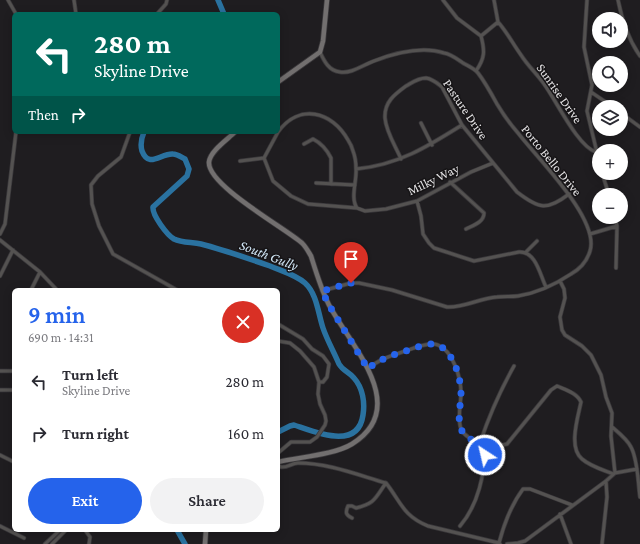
<!DOCTYPE html>
<meta charset="utf-8">
<style>
:root{--surface:#fff;--page:#f2f2f3;--text:#2b2b33;--muted:#7c7c81;--accent:#2563eb}
body{margin:0;font-family:"Crimson Pro",serif;background:var(--page);color:var(--text);height:100vh;display:flex;flex-direction:column;font-size:15px;white-space:nowrap}
*{box-sizing:border-box;margin:0}
p{font-size:13px;color:var(--muted)}
.icon{flex:none;width:22px;height:22px;fill:none;stroke:currentColor;stroke-width:2;stroke-linecap:round;stroke-linejoin:round}
.map{position:relative;flex:1;overflow:hidden}
.drawer{position:absolute;left:12px;top:288px;width:268px;height:244px;display:flex;flex-direction:column;background:var(--surface);border-radius:6px;box-shadow:0 2px 10px #0003}
.drawer>*{flex:none}
.hud{position:absolute;left:12px;top:12px;width:268px;height:122px;border-radius:6px;box-shadow:0 2px 10px #0003;background:#00695c;color:#fff;overflow:hidden}
.tools{position:absolute;left:592px;top:12px;display:grid;gap:8px}
.tools a{display:grid;place-items:center;width:36px;height:36px;border-radius:50%;background:var(--surface);box-shadow:0 2px 10px #0003;font-size:20px}
.pin{position:absolute;display:grid;place-items:center;width:34px;height:34px;color:#fff;margin:-41px -17px;border-radius:50% 50% 50% 0;rotate:-45deg;box-shadow:0 0 4px #0007}
.pin .icon{rotate:45deg}
.me{position:absolute;width:44px;margin:-22px;rotate:325deg;stroke-linejoin:round;filter:drop-shadow(0 0 3px #0008)}
.turn{display:flex;align-items:center;gap:14px;height:84px;padding:0 16px;font-size:18px}
.turn .icon{width:52px;height:52px;stroke-width:2.5}
.turn b{display:block;font-size:28px;line-height:34px}
.then{display:flex;align-items:center;height:38px;padding:0 16px;background:#0003;gap:8px;font-size:15px}
.round{display:grid;place-items:center;flex:none;width:42px;height:42px;border-radius:21px;background:var(--page)}
.overview{display:flex;align-items:center;justify-content:space-between;height:68px;padding:0 16px}
h1{font-size:24px;font-weight:600;line-height:30px;color:var(--accent)}
.cta{display:flex;gap:8px;margin-top:auto;padding:8px 16px}
.cta a{flex:1;height:46px;border-radius:24px;background:var(--accent);color:#fff;font-size:16px;font-weight:600;line-height:46px;text-align:center}
.cta a+a{background:var(--page);color:var(--text)}
ul{padding:0;list-style:none}
li{display:flex;align-items:center;gap:12px;height:52px;padding:0 16px}
li div{flex:1}
li b{display:block;font-size:15px}
li em{font-style:normal}
.map>svg:first-child{display:block}
.lines{fill:none;stroke-linecap:round;stroke-linejoin:round}
.river{stroke:#2a72a0;stroke-width:5.5}
.street-casing{stroke:#3b393c;stroke-width:4.5}
.secondary-casing{stroke:#3b393c;stroke-width:6}
.street{stroke:#545251;stroke-width:3}
.secondary{stroke:#726f6f;stroke-width:4.5}
.route{stroke:#2563eb;stroke-width:7;stroke-dasharray:0 12.6}
.labels{text-anchor:middle;stroke-width:3;stroke-linejoin:round;paint-order:stroke}
.street-label{font-size:13px;fill:#e5e4e6;stroke:#161416}
.water-label{font-size:14px;font-style:italic;fill:#d0e5f5;stroke:#161416}
</style>
<div class="map">
<svg width="640" height="544" viewBox="0 0 640 544">
<rect width="100%" height="100%" fill="#1f1d20"/>
<g class="lines">
<path class="river" d="M218,0L224,14
M144,132C141,139 140,144 142,151C149,169 161,153 173,154C177,154 181,157 185,159L189,169L187,176L153,207C152,215 167,235 174,239C182,243 192,242 201,244C224,250 247,258 270,266C282,271 296,275 305,283C317,294 318,313 323,328C327,340 334,352 339,364C343,371 349,372 354,378C363,388 365,403 363,415C358,451 315,432 294,425L290,426L278,432
M177,530L185,544"/>
<g class="street-casing">
<path id="street" d="M8,0L16,14
M74,0L76,14
M443,0L457,18L481,36
M494,0L498,22
M587,0L584,47L592,85L587,111L599,161
M618,0C622,20 628,39 640,56
M157,14L166,4L167,0
M498,22C507,32 513,44 521,55C528,66 537,74 544,84C556,100 578,147 596,152
M481,36L498,22
M320,52C324,61 329,71 340,72C351,74 363,65 374,61C395,53 422,46 444,53C451,54 457,59 463,63C468,66 474,68 478,73C485,82 491,93 497,104C503,114 510,124 518,133C537,158 600,219 590,251C587,261 580,269 571,274C556,284 537,293 518,296C511,297 504,296 497,297C480,298 464,308 447,307L392,290L359,283H351L322,291
M476,71C485,58 485,51 481,36
M591,92L613,107
M621,113L640,127
M421,123L432,145
M130,132L121,157L98,176L91,185L92,204L99,226L113,254L177,290
M278,132L264,158L273,181L291,196L308,204L357,208L365,211L386,209L417,201L471,172L493,163
M278,132C299,103 332,111 348,140C350,143 352,147 353,151C355,156 356,163 356,169C357,181 350,198 357,208
M304,144L313,139C321,143 327,150 331,158V184
M401,159C396,147 386,132 385,118C384,102 395,94 406,86C413,82 418,78 426,78C433,79 437,83 442,87L462,125L517,192C539,209 547,211 569,194
M240,161L264,158
M356,169C398,165 427,147 462,125
M602,173L609,195
M450,182L484,213C484,222 474,225 466,229
M316,183L355,185
M417,201L421,216L423,234L429,243L434,248L474,261L519,252C536,251 540,275 546,287
M615,217L617,226L616,268
M0,234L5,224L16,132
M590,234L617,226
M0,240L40,272L57,290
M526,252L537,241
M0,276L13,250
M560,281L564,289L565,298L560,317L562,330L565,335L582,346L591,355L601,375L606,397L612,413L611,436L615,473
M31,290L40,272
M278,324L303,339L312,349L323,356L329,364L327,377L323,382H319L314,367L300,351L290,343L278,341
M368,369C381,357 398,354 414,348C421,346 431,342 438,345C453,351 461,378 461,393C461,404 457,418 461,429C465,437 473,440 480,443C490,447 497,447 507,444L551,390L557,386C566,390 577,393 581,402C578,417 568,448 582,459C590,466 603,470 613,474
M0,371H14
M0,390H14
M612,427C619,433 627,439 631,447C638,460 638,483 640,497
M480,443C489,416 500,391 514,366
M278,453L291,442H310L317,437L325,425L326,421L325,415L320,404L318,394L319,382
M0,455L14,462
M278,465L281,467C287,468 292,463 298,463C328,463 358,475 386,483C401,502 403,516 428,526L499,543
M560,514L571,544
M352,518C346,515 345,513 348,506H352L356,508C376,503 375,498 386,483
M0,526L24,538
M460,526C479,504 484,474 486,446
M85,530L90,537L89,544
M45,544L60,530
M52,544L66,530
M500,544L499,543C504,524 511,505 523,489H530L572,505
M507,544L518,543L525,541L606,481L615,473L637,469
M602,544L607,497L606,481"/>
</g>
<g class="secondary-casing">
<path id="secondary" d="M278,82L320,52L323,41L327,0
M235,132C228,139 210,151 209,162C207,185 285,228 302,243C306,247 308,251 311,256C316,272 321,289 329,305C350,345 412,407 352,444C334,455 299,457 278,462
M205,544L206,530"/>
</g>
<use href="#street" class="street"/>
<use href="#secondary" class="secondary"/>
</g>
<g class="lines">
<path class="route" d="M351,283L322,291L329,305L368,369C381,357 398,354 415,348C421,346 431,342 438,345C453,351 461,378 461,393C461,404 457,418 461,429C466,439 477,442 486,446L485,455"/>
</g>
<g class="labels">
<g class="street-label">
<text transform="translate(560 93) rotate(55)" y="5">Sunrise Drive</text>
<text transform="translate(466 109) rotate(56)" y="5">Pasture Drive</text>
<text transform="translate(552 160) rotate(51)" y="5">Porto Bello Drive</text>
<text transform="translate(433 179) rotate(-26)" y="5">Milky Way</text>
</g>
<g class="water-label">
<text transform="translate(269 255) rotate(21)" y="5">South Gully</text>
</g>
</g>
</svg>
<div class="tools">
<a><svg class="icon" aria-label="sound" viewBox="0 0 24 24"><path d="M4 9h4l5-4v14l-5-4H4zM17 9q2 3 0 6"/></svg></a>
<a><svg class="icon" aria-label="search" viewBox="0 0 24 24"><circle cx="10" cy="10" r="6"/><path d="M15 15l6 6"/></svg></a>
<a><svg class="icon" aria-label="layers" viewBox="0 0 24 24"><path d="M12 4l9 5-9 5-9-5zM3 14l9 5 9-5"/></svg></a>
<a>+</a>
<a>−</a>
</div>
<div class="pin" style="left:351px;top:283px;background:#d93025"><svg class="icon" aria-label="arrive" viewBox="0 0 24 24"><path d="M6 21V4h12l-3 4 3 4H6"/></svg></div>
<svg class="me" style="left:485px;top:455px" viewBox="-20 -20 40 40"><circle r="17" fill="#2563eb" stroke="#fff" stroke-width="3"/><path d="M0-11L8 9 0 5-8 9z" fill="#fff"/></svg>
<div class="hud">
<div class="turn"><svg class="icon" aria-label="left" viewBox="0 0 24 24"><path d="M17 20v-9H6M10 6l-5 5 5 5"/></svg><div><b>280 m</b>Skyline Drive</div></div>
<div class="then">Then<svg class="icon" aria-label="right" viewBox="0 0 24 24"><path d="M7 20v-9h11M14 6l5 5-5 5"/></svg></div>
</div>
<section class="drawer">
<div class="overview"><div><h1>9 min</h1><p>690 m · 14:31</p></div><a class="round" style="background:#d93025;color:#fff"><svg class="icon" aria-label="close" viewBox="0 0 24 24"><path d="M6 6l12 12M18 6L6 18"/></svg></a></div>
<ul>
<li><svg class="icon" aria-label="left" viewBox="0 0 24 24"><path d="M17 20v-9H6M10 6l-5 5 5 5"/></svg><div><b>Turn left</b><p>Skyline Drive</p></div><em>280 m</em></li>
<li><svg class="icon" aria-label="right" viewBox="0 0 24 24"><path d="M7 20v-9h11M14 6l5 5-5 5"/></svg><div><b>Turn right</b></div><em>160 m</em></li>
</ul>
<div class="cta"><a>Exit</a><a>Share</a></div>
</section>
</div>
